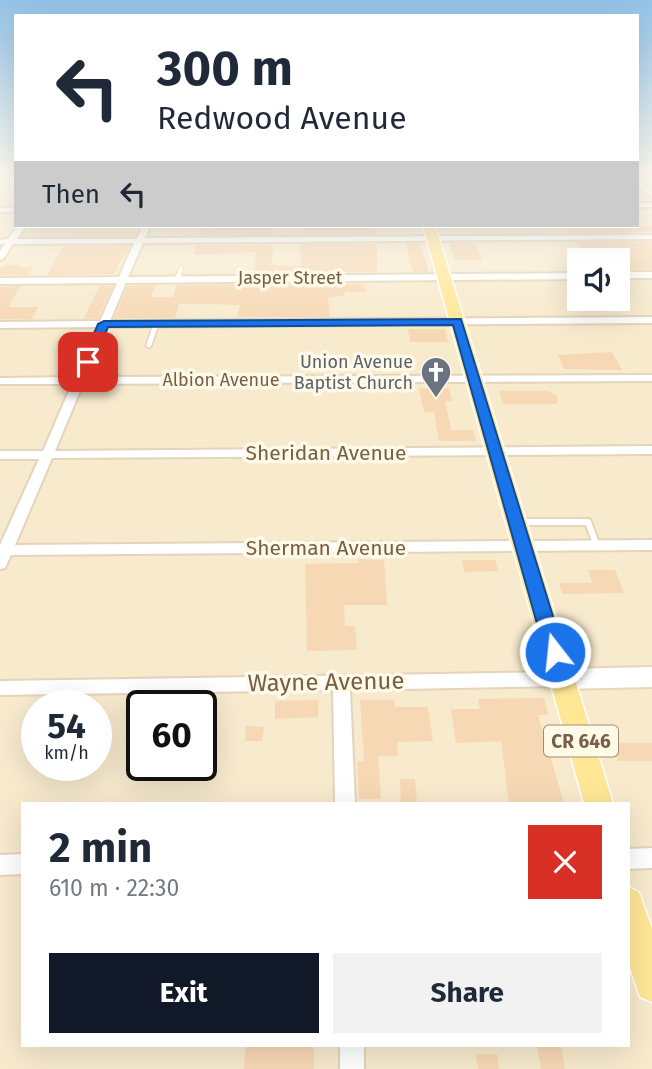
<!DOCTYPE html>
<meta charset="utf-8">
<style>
:root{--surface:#fff;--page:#f2f2f3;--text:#1f2937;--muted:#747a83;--accent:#111827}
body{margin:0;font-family:"Fira Sans",sans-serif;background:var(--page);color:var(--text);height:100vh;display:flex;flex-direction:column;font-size:26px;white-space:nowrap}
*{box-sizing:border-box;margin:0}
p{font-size:23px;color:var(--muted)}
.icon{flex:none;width:38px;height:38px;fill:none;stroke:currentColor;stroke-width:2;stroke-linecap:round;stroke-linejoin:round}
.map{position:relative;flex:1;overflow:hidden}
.drawer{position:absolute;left:21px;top:802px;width:609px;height:245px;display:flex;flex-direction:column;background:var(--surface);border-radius:0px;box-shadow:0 7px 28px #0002}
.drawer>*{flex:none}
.top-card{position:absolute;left:14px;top:14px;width:625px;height:214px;border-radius:0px;box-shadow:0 7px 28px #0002;background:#fff;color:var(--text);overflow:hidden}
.buttons{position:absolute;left:567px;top:248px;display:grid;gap:14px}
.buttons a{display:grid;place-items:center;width:63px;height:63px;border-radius:0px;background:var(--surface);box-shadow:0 7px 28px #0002;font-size:35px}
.speed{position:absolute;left:21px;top:690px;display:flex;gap:14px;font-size:35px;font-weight:700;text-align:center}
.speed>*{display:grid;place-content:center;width:91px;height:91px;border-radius:50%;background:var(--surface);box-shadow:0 7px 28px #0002;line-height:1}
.speed small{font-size:18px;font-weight:400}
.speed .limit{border:4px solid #111;border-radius:10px;background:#fff;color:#111}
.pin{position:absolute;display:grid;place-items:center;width:60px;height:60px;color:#fff;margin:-30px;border-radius:14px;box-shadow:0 4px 10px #0006}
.me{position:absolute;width:77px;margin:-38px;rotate:344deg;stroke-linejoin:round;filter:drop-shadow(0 0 5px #0008)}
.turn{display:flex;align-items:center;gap:24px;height:147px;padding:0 28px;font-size:32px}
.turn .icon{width:91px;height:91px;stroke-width:2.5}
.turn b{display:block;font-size:49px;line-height:60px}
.then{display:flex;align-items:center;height:66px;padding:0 28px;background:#0003;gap:14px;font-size:26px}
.round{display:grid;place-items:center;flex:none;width:74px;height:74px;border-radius:0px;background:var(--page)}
.summary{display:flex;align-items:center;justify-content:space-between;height:119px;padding:0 28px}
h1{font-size:42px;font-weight:700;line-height:52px}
.action{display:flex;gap:14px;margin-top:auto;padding:14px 28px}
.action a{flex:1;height:80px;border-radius:0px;background:var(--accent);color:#fff;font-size:28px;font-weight:700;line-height:80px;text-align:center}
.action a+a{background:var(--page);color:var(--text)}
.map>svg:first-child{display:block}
.residential{fill:#f7eacd;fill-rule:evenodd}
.building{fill:#f6d8b5}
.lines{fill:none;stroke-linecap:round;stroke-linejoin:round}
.lane-far2-casing{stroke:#e3d4bb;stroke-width:5}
.lane-far1-casing{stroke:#e3d4bb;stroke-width:8}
.lane-casing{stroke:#e3d4bb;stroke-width:10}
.street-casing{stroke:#e3d4bb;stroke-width:4}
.secondary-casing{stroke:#e9d6b8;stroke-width:4}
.primary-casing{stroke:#fff;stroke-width:3}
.lane-far2{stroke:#fff;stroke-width:3.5}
.lane-far1{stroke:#fff;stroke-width:5}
.lane{stroke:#fff;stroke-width:6}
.street{fill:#fff;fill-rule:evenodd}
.secondary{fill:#fff;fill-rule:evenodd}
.primary{fill:#ffe796;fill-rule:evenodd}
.route{fill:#1a73e8;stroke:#114b97;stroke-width:2}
.labels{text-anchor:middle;stroke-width:7;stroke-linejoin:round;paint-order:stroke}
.far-street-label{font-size:18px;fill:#775e45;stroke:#fff9e8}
.far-worship-label{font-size:18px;fill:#5b616d;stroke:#fff9e8;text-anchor:end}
.shield{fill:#fff9e8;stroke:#a08c76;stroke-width:2}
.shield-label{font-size:19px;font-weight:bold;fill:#775e45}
.street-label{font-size:21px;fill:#775e45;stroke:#fff9e8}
.near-street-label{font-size:24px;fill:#775e45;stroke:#fff9e8}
</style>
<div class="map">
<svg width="652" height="1069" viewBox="0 0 652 1069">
<rect width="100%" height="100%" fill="#fef7e0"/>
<path class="residential" d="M0,175H16V226H637V175H652V1069H0ZM579,261H618V299H579ZM37,705H96V765H37ZM142,705H201V765H142ZM23,803H628V1045H23Z"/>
<path class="building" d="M241,226H274V235H198L201,229Z
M373,226L375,234H301L302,227Z
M564,226H652V232L569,233Z
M71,232H137L135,236H69Z
M575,242H652V269H618V251H581Z
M420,243L428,269V272H413L406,244Z
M449,243H476L482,260H455Z
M300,244H377V272L254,273L256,252L194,255L196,245H273L272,265L293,266L301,265Z
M63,246H130L114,274L47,275Z
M5,265H20L18,267H33L28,275H0V269Z
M364,284L365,292H345V295L328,298L330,317H237L240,305L209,304H179L175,318H114L128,286L156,285L151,297H173L176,285Z
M21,286L8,307H38L32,319H0V287Z
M99,286H113L98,318L84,319Z
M408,329H445L448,342H410Z
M612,352L622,370L564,369L558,355Z
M419,388H449L452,401H445L451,430H473L476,441H439L434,412H424Z
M499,391H548L557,396V404H503Z
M359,559L384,560L387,605H344L345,626H355L357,650L307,651L305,564L359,563Z
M462,560H495L498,571L464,572Z
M588,570H615L624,593L562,594L559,583H592Z
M544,698L548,715H538L564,803H509L501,741L456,743L451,709H480L478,699Z
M318,700V717L275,719V701Z
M360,700H394L395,707H428L433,741L397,742L398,756H378L381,799H359L357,761H364Z
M246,726L264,727L262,741H245Z
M612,743H652V761H618Z
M400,779H415L417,803H401Z
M246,1045H314V1069H244Z
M537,1045H561L565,1069H541Z
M476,1054H497L499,1069H478Z"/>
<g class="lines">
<g class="lane-far2-casing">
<path id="lane-far2" d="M179,276L181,268"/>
</g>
<g class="lane-far1-casing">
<path id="lane-far1" d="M178,279L179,275
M149,345L156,324"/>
</g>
<g class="lane-casing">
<path id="lane" d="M520,522H588L597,546"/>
</g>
<g class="street-casing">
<path id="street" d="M637,177L652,192V198L637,183Z
M637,203H652V207H637Z
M0,208H16V212H0Z
M18,226H26L17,239H137L142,226H150L145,238L652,235V239L143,243L128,277L579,273V279L126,283L110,321L652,317V323L107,327L86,377L652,375V381L83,384L55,451L652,446V454L52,458L15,545L652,540V550L11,555L5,568L0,569V545L39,459H0V451H43L72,384H0V378L75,377L97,327L0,328V322L100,321L117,283L0,284V278L119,277L134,243L13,244L3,259L0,260V251L5,244H0V240L8,239Z
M618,272H652V278H618Z
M562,672L568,674L570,679L568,684L562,686L350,690L355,803H335L333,690L0,695V681Z
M652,848V868L628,869V849Z
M23,854V874L0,875V855Z
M340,1045H364V1069H340Z"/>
</g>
<g class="secondary-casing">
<path id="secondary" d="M652,667V687L562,689L554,686L550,679L554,672L562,669Z"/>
</g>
<g class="primary-casing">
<path id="primary" d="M16,175V181L0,183V177Z
M423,226H435L613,803H584Z
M628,887L639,892L652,929V1002L640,997L628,962Z"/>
</g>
<use href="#lane-far2" class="lane-far2"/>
<use href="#lane-far1" class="lane-far1"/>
<use href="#lane" class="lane"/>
<use href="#street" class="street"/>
<use href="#secondary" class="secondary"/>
<use href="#primary" class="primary"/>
</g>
<linearGradient id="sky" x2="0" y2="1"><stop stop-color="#93c3e8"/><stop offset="0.54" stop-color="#fffbf1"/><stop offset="1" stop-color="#fffbf1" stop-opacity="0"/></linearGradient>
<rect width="652" height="325" fill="url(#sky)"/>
<path class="route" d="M461,319L564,652L561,658L555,660L548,658L545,652L453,325L108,327L92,364L82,362L98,324L104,321Z"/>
<defs>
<g id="church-pin" transform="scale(1.575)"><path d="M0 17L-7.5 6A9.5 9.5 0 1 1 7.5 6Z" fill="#6b7280" stroke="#fff9e8"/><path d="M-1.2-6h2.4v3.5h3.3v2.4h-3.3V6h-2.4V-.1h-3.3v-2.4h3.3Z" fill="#fff"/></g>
</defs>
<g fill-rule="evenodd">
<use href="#church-pin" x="436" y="372"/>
</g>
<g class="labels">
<g class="far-street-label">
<text x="290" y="284">Jasper Street</text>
<text x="221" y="386">Albion Avenue</text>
</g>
<g class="far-worship-label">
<text x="413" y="368">Union Avenue<tspan x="413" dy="21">Baptist Church</tspan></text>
</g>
<rect class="shield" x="544" y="725.5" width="74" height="31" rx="5"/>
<g class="shield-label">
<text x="581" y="748">CR 646</text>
</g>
<g class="street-label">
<text x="326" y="460">Sheridan Avenue</text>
<text x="326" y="555">Sherman Avenue</text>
</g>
<g class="near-street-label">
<text transform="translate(326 682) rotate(-1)" y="8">Wayne Avenue</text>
</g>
</g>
</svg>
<div class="buttons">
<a><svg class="icon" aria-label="sound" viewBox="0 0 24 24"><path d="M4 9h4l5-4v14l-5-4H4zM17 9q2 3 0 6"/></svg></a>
</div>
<div class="speed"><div>54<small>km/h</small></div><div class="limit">60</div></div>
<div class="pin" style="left:88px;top:362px;background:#d93025"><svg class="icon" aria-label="arrive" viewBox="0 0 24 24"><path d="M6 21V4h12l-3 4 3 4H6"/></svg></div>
<svg class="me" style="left:555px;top:652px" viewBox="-20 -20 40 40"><circle r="17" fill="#1a73e8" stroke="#fff" stroke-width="3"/><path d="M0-11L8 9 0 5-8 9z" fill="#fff"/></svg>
<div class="top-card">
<div class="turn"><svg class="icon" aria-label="left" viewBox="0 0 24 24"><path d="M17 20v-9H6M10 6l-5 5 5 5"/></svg><div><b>300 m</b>Redwood Avenue</div></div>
<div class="then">Then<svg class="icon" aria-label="left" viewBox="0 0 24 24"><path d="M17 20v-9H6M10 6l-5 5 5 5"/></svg></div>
</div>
<section class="drawer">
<div class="summary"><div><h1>2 min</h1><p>610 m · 22:30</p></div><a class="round" style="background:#d93025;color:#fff"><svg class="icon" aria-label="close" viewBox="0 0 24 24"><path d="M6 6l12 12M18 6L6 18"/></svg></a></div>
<div class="action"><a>Exit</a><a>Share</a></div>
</section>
</div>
